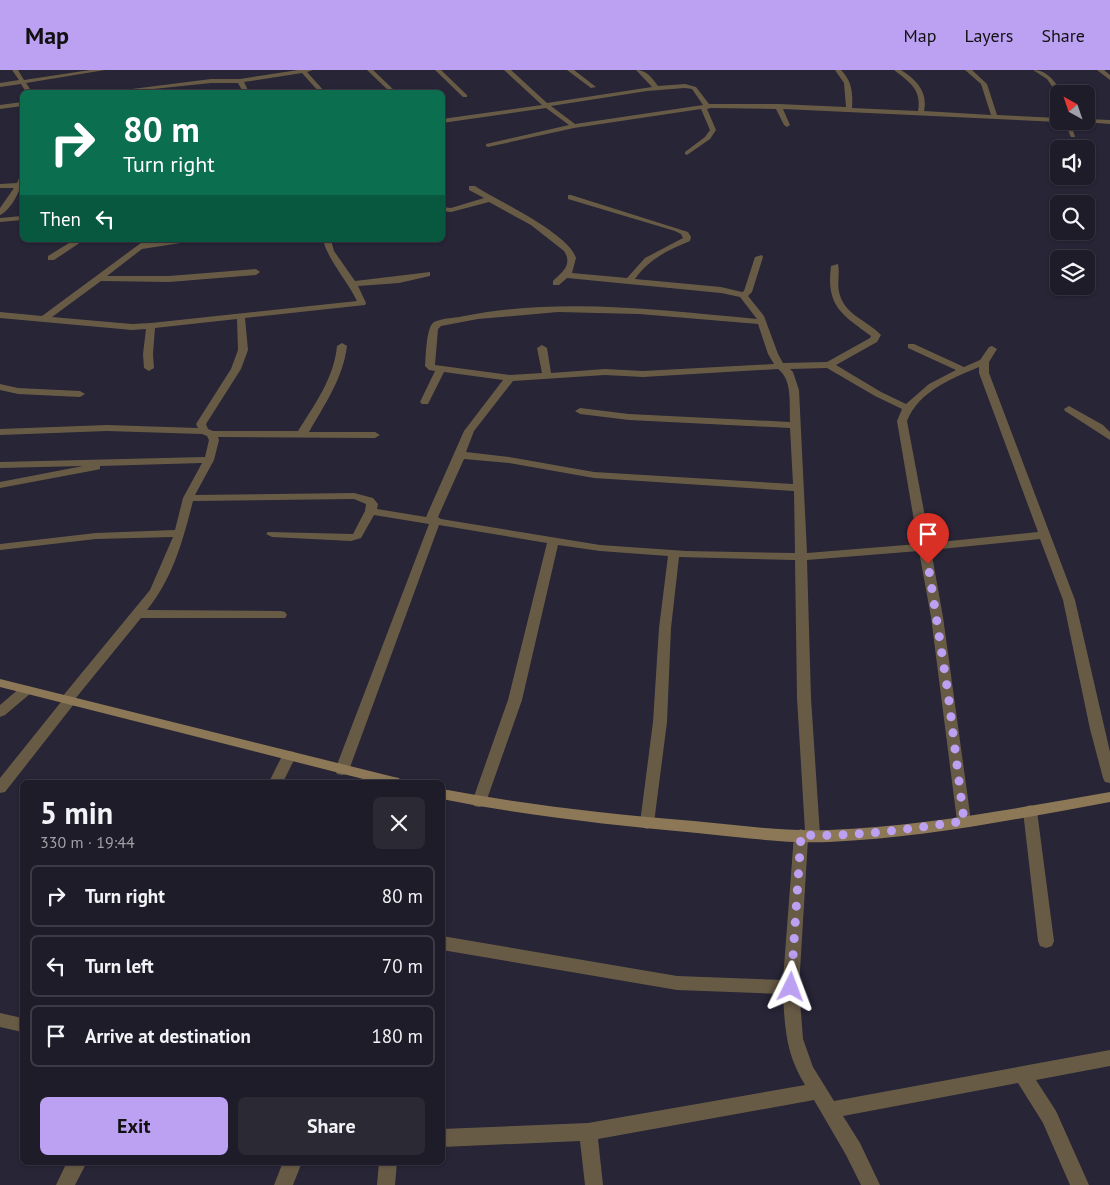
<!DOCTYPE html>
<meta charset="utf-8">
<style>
:root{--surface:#1d1c28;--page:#2a2934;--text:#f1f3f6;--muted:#a0a1a8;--line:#3b3a45;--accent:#bca0f2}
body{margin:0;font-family:"PT Sans",sans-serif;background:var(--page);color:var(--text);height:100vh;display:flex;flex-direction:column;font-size:19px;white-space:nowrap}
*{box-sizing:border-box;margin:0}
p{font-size:16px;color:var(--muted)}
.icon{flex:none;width:28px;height:28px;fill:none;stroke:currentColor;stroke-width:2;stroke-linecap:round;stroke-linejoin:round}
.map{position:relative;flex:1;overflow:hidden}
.drawer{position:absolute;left:20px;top:710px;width:425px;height:385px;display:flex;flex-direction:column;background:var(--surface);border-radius:8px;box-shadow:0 1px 4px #0004,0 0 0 1px var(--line)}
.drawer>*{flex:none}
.guide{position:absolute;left:20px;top:20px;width:425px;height:152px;border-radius:8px;box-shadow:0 1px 4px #0004,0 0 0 1px var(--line);background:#0b6e4f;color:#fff;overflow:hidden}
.needle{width:32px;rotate:320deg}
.controls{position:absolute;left:1050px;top:15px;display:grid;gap:10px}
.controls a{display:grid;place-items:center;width:45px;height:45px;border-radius:8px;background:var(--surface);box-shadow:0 1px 4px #0004,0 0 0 1px var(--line);font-size:25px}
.pin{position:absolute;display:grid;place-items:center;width:42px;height:42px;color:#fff;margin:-51px -21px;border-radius:50% 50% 50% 0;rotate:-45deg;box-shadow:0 0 5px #0007}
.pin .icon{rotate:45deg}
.me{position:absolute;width:55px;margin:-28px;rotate:3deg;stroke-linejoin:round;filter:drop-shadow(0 0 4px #0008)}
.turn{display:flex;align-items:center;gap:18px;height:105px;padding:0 20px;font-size:22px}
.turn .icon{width:65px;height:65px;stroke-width:2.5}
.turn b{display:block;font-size:35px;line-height:42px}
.then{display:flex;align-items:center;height:48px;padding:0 20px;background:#0003;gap:10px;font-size:19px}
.round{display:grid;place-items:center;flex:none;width:52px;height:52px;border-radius:8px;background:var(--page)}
.overview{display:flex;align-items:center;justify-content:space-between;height:85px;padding:0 20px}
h1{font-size:30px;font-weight:800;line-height:38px}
.primary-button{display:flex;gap:10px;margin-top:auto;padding:10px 20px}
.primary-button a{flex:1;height:58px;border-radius:8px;background:var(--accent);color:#111;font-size:20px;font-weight:800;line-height:58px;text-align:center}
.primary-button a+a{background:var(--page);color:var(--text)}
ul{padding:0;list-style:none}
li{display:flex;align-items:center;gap:15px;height:62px;margin:0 10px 8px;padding:0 10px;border:2px solid var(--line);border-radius:8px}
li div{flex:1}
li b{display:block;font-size:19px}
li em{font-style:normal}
header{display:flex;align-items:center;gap:30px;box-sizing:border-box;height:70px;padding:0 25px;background:var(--accent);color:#111}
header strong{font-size:24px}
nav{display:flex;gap:28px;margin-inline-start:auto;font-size:18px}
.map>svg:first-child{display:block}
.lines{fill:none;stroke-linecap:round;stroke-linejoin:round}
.street{fill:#685b46;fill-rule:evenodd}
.secondary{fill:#8c7856;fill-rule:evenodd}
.route{stroke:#bca0f2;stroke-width:9;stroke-dasharray:0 16.2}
</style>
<header>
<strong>Map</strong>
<nav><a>Map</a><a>Layers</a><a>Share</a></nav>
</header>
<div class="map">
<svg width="1110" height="1115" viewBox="0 0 1110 1115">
<rect width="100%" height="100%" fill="#272536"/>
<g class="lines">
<path class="street" d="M12,0H18L24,10L90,0H105L26,13L32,22H26L21,14L0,17V13L19,10Z
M298,0H313L307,2L325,22H319L302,3L244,12L249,22H243L238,13H211L124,22H108L211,9H240Z
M367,0H373L396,22H390Z
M435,0H441L467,25V27H463Z
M504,0H511L547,33L652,17L636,0C647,0 652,8 658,16L685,14L696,17L709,34H778L846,37L844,13L835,0H841C852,11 853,23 852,38L918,41C922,19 909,12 894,0H901C917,10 928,22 924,41L991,45L981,14L965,0H972L987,14L997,45L1059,48V51H1061L1059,52L783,39L790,55L787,57L784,55L776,39L711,38L707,39L716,60L710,69L687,85L685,84V82L705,67L710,60L701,39L574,58L488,77L486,76V74L569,55L546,38L442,53V49L542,35ZM685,18L692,19L703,35L575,54L551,36L647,21Z
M567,0H574L596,17L591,18Z
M1033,0C1048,0 1055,12 1063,24L1058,25L1047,9Z
M1097,0H1104L1110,5V10Z
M22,32V36L0,39V35Z
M1086,49L1110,50V54L1083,52L1086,51Z
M1064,51H1070L1075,67H1071Z
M19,108H22C22,119 11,140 0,145V138L14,118H0V114L17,113Z
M469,116H475C498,131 568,163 576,188L572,203L627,208L645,188L683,168L681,164L675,161L568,129V125H571L688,162L691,167L690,171C668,180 649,189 635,209L721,217L742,222L744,221L755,187L762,185L763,187L752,222L748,226L764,246L778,284L783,293L827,292L870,268L871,266C841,244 826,236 831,196L838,194C840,203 837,213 839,222C844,245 867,250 881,265L877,272L836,295L881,322L906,334L929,314L956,300L908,278V274H914L964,297L980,290L989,277L992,276L997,279L989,292V303L1075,530L1110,682V713L1105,712L1103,708L1090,659L1063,530L1040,469L931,480L943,547L971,751L969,755L964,757L959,755L957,751L931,547L919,481L807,490L811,628L820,765L818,769L813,771L808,769L799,917L803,969L813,997L834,1031L1110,980V996L1036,1010L1056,1041L1089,1115H1070L1043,1053L1018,1013L843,1046L860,1073L880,1115H861L846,1085L814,1030L598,1069L603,1115H585L580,1071L442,1077V1059L588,1053L805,1015C786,983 785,960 783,924L677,920L442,880V866L677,906L783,910L794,765L796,761L801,759L805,761L797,628L795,490L679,487L671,558L667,652L654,753L652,757L647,759L642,757L640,753L653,652L659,558L668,486L600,481L558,475L522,630L486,732L484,736L479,737L474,736L472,732L508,630L547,473L439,455L349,700L347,704L342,705L337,704L335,700L429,454L374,445L361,468L351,471L272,467L266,464L268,462L353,464L365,441L366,434L354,429L193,431C183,470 173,508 147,540L281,541L285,542L287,545L285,548H141L75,629L74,634L5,722L0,723V708L61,632L62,627L150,520L173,467L96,469L0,480V474L96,463L175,460L183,428L202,393L100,396V399L96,400L0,418V412L83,396L0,398V392L205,387L209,370L207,366L202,364L107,361L0,365V359L107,355L198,358L196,354L231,299L238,280L237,249L155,258L153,284L154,298L149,301L144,298L143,284L146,259L132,260L0,248V242L42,246L145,170H155L152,173L172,170H191L187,172L142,179L107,206H169L256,199L260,202L256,205L169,212L101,211L52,247L132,254L151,253L357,231C347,210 329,192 323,170H331L334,181L355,211L430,202V206L399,213L358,216L366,233L365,235L245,248L248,280L241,299L206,354L208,359L213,361H298C315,334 334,308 337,276L342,273L347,276C343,308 325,334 309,362H375L380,365L375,368L218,367L219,370L214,390L195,425L354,423L373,428L378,434L377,439L426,447L464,361L503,310L444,302L428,334H422L420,332L435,301L429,300L425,296C426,286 426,257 434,252C442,248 456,248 464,246C560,227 660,240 757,249L740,227L721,223L567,208L559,215H553V211C562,202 573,195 564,181L531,155L489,132L451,142L442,141V137L451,138L484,128L469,120ZM558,242L639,244L758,254L768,284L774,294L643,301L605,299L551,303L547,278L542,275L537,278L542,303L510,305L435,295L438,259L441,256L478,249ZM979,297V303L1038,462L930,473L907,351C919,321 951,309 979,297ZM827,298L875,326L902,339L897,351L918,474L807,483L799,320L793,302L790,299ZM778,299C793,310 789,335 790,352L629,344L580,338L575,341L580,344L629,350L790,358L793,414L594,402L509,387L466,382L474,361L513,311L605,305L643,307ZM464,389L509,393L594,408L794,421L795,483L686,481L600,475L441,449L438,447Z
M22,146V150L0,152V148Z
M74,170H84L54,190H48V186Z
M0,314L18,318L80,321L85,324L80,327L18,324L0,320Z
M1069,336L1103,355L1110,362V370L1065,341L1064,339Z
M26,616L31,617L33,620L31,623L5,645L0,647V635L21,617Z
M289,681L294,682L296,686L283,712H269L284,682Z
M1030,735L1035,737L1037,741L1054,871L1052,876L1046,878L1040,876L1038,871L1023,741L1025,737Z
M0,943L22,948V962L0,957Z
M67,1092H87L75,1115H56Z
M283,1092H302L293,1115H274Z
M379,1092H397L395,1115H377Z"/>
<path class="secondary" d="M0,609L394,707L399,708L401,712H375L0,617Z
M442,719C526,735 609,744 694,751C739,755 784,762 829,760C924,756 1017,738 1110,722V732C1017,749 924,768 829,772C785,774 741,767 697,763C612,755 527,746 442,729Z"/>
</g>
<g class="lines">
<path class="route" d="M791,917L801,765C856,767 910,759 964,751L948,623L928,494"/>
</g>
</svg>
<div class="controls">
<a><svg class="needle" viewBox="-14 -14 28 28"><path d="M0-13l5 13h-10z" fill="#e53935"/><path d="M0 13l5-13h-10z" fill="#a0a1a8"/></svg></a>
<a><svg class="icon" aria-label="sound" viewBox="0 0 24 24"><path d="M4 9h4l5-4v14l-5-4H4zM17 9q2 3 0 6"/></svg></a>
<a><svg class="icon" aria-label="search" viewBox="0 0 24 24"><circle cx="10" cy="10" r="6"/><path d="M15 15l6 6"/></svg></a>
<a><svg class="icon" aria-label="layers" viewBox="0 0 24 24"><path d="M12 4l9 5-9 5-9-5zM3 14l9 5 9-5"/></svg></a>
</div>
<div class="pin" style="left:928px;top:494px;background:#d93025"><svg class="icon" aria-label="arrive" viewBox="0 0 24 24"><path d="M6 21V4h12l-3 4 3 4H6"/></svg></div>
<svg class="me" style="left:791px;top:917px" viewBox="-20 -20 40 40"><path d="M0-17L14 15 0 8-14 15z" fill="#bca0f2" stroke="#fff" stroke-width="4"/></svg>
<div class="guide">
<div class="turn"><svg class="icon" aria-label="right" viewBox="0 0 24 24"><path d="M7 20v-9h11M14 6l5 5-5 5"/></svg><div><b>80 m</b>Turn right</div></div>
<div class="then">Then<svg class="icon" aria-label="left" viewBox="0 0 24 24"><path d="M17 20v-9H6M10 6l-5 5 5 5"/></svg></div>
</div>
<section class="drawer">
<div class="overview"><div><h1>5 min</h1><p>330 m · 19:44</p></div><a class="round"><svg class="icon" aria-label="close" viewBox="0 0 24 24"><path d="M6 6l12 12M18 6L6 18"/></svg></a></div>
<ul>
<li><svg class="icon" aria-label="right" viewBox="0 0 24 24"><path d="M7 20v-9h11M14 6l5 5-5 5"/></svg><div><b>Turn right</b></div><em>80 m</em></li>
<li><svg class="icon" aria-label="left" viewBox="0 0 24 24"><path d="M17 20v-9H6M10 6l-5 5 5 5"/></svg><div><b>Turn left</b></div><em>70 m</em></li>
<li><svg class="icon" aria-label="arrive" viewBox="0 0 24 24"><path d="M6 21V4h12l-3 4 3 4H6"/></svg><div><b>Arrive at destination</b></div><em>180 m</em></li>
</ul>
<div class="primary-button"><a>Exit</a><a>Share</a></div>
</section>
</div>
